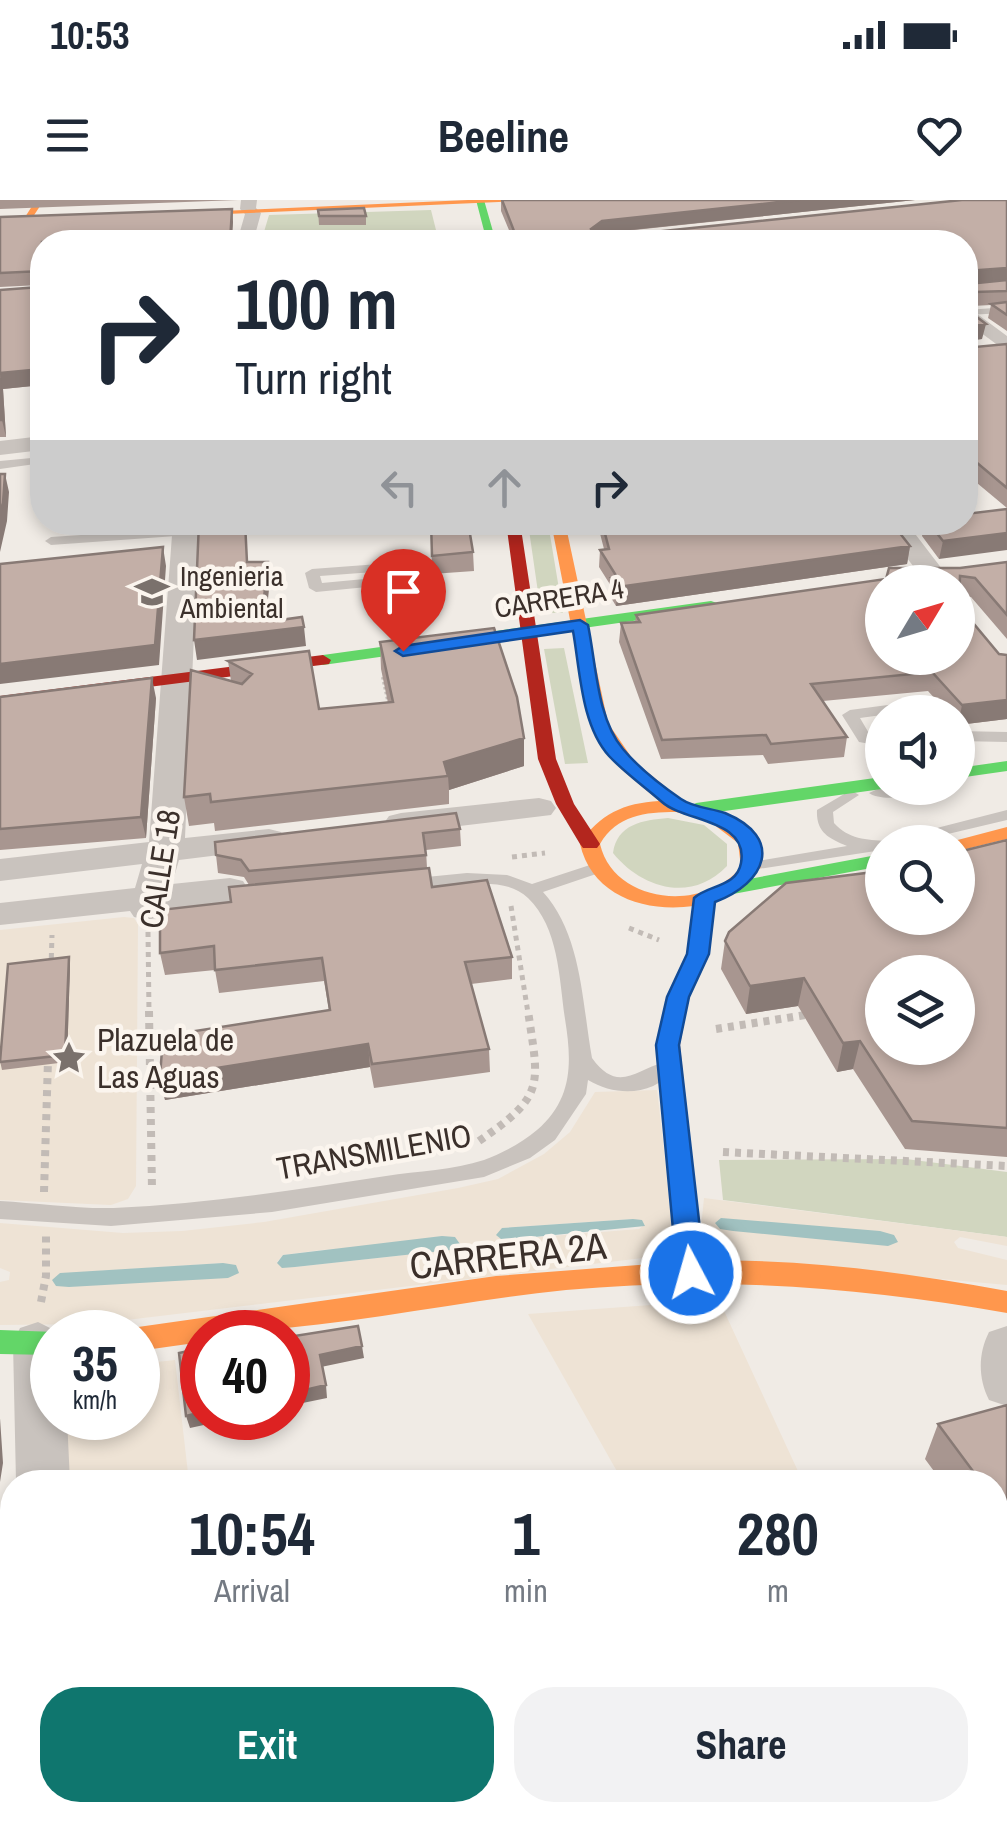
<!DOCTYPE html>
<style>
:root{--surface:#fff;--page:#f2f2f3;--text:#1f2937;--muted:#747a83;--accent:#0f766e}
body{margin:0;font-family:"Archivo Narrow",sans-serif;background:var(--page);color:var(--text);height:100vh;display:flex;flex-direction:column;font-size:38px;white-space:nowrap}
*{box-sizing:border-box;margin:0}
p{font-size:32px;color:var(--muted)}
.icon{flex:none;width:55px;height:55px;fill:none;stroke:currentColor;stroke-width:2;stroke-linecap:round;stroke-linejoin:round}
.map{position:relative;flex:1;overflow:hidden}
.side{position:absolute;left:0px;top:1270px;width:1008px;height:352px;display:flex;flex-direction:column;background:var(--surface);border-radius:40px 40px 0 0;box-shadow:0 5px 15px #0003}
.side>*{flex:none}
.guide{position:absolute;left:30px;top:30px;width:948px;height:305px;border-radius:40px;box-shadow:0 5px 15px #0003;background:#fff;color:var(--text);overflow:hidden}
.needle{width:65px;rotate:52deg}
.buttons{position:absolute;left:865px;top:365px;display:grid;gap:20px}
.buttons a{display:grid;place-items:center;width:110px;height:110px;border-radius:50%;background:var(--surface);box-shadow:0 5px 15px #0003;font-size:50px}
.speed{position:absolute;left:30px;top:1110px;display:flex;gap:20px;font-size:50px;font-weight:700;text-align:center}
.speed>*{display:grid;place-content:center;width:130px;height:130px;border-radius:50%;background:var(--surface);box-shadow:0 5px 15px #0003;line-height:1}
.speed small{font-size:25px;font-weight:400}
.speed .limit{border:15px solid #d22;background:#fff;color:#111}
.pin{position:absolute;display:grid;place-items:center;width:85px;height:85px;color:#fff;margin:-102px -42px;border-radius:50% 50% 50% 0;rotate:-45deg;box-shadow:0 0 10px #0007}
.pin .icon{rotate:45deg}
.me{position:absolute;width:110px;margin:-55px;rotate:354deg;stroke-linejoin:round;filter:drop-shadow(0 0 8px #0008)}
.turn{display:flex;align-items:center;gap:35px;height:210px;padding:0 40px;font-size:45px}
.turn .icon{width:130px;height:130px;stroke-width:2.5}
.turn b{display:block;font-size:70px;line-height:85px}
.lanes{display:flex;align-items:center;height:95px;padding:0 40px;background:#0003;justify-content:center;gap:50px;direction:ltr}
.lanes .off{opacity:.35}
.eta{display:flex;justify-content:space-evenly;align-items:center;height:170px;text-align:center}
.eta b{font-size:60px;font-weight:800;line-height:70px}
.cta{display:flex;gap:20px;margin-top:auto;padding:20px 40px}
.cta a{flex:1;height:115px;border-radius:40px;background:var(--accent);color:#fff;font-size:40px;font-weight:800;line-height:115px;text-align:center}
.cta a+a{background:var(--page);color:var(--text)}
.status{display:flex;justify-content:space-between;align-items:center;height:70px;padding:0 50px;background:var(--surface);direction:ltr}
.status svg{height:28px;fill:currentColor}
header{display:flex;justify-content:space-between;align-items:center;height:130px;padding:0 40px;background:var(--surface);font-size:45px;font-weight:800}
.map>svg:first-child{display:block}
.green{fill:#d1d6bf}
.plaza{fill:#eee3d5;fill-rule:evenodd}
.water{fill:#a1c2c1}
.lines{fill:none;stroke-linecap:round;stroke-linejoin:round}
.path-far2{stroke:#c2bbb6;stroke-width:4;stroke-dasharray:2.5 2.5;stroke-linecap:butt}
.path-far1{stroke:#c2bbb6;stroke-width:5;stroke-dasharray:5 5;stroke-linecap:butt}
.path{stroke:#c2bbb6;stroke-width:8;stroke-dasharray:6 6;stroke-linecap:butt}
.lane{fill:#c9c3be;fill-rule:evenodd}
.street{fill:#c9c3be;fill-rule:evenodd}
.fast{fill:#63d668;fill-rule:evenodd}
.slow{fill:#ff974d;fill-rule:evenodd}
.jam{fill:#b3261e;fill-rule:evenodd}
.wall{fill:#a89690}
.shaded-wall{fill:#887a75}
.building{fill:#c3afa7;stroke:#887a75;stroke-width:2.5;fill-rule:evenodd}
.route{fill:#1a73e8;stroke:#114b97;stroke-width:2.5}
.labels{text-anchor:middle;stroke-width:9;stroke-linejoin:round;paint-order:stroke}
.far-poi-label{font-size:28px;fill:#3b302b;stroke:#fbf5ee;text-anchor:start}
.far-street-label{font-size:28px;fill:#3b302b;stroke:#fbf5ee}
.street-label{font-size:32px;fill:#3b302b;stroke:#fbf5ee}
.poi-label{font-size:32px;fill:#3b302b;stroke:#fbf5ee;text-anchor:start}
.near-street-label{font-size:38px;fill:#3b302b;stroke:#fbf5ee}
</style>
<div class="status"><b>10:53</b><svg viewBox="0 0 49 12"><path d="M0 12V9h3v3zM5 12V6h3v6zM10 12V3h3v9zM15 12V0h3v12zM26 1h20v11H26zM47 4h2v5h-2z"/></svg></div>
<header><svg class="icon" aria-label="menu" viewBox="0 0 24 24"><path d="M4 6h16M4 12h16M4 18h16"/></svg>Beeline<svg class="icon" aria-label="heart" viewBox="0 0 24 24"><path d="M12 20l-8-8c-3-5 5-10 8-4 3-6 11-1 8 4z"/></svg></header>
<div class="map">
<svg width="1007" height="1621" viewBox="0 0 1007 1621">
<rect width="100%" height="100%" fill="#f0ebe5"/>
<path class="green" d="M431,10L439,42H261L269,15Z
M528,323H548L563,413H541Z
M564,448L588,563L565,564L544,449Z
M668,618L704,625L727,644V666C692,703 642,689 613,653C617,624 643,620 668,618Z
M906,959L1007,972V1037L723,1000L719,960Z"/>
<path class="plaza" d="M124,717L134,718L138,724L136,986L128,999L111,1005L0,1000V730Z
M657,890L676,1054L93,1124L0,1125V1082L9,1080L10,1072L0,1068V1023L123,1033L182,1031L264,1022L458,988L498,979L544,954L570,932L595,892ZM633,1019L644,1025L639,1029L514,1039L502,1028ZM459,1043L451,1050L295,1067L277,1062L283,1055L321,1050ZM223,1063L69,1087L60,1074L99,1071Z
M704,998L1007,1037V1046L960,1037L954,1042L958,1048L1007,1060V1085L698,1057Z
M719,1100L803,1282H623L528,1114Z
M175,1160L189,1282H43L38,1175L52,1174V1218H138V1164Z"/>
<path class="water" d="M721,1018L880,1031L894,1035L898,1042L888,1046L733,1031L720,1029L715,1023Z
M633,1019L642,1020L645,1026L514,1039H501L496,1035L502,1028Z
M442,1036L455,1037L460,1044L451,1050L295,1067L282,1068L277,1063L283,1055Z
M223,1063L236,1065L239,1073L228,1078L69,1087L56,1086L52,1080L60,1073Z"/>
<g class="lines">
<path class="path-far2" d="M383,477L390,509"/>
<path class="path-far1" d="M512,657L545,653
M511,706L528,813
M629,728L659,740
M148,732L149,813
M51,768L52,735"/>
<path class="path" d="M149,811L152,989
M716,829L812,814
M479,941C546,895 539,886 528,811
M723,952L1007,966
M44,992L48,860
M41,1102L46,1076V1035"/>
<path class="lane" d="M1007,107V113L965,115L967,110Z
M42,257V263L0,269V261Z
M185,328L191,332L190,335L51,345L45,341L51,337Z
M379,364L386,368L410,451L408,454L396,451L377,386L316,392L309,388L305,373L312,369ZM374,372L375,378L322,383L320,376Z
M918,501L939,512H882V515L860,518L870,535L882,536V546L859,542L842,515L850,510Z
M958,531L1007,532V542L958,541Z
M882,587L927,588C914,597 882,602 869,593Z
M851,590L859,595L833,612L834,623C848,639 867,640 886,641L1007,610V620L914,642H882V650L745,671L742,667L751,662L847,646C828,638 816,632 817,610Z
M596,663L602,664L605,668L602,672L543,692C582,735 582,803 592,858C617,893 635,871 664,862L671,864L674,869C654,896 616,897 588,880L586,894L555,940L530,958L484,977L272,1012L111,1026L0,1019V1001C37,1003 77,1009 114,1008C205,1004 296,990 386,976C417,971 454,970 484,960C502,953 522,943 537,930C573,899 572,862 565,819C559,778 559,728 528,698C494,665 419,702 397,684L406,679L467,673L507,675L532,684Z
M258,692L264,694L267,698L264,702L142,715L133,709L142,703Z"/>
<path class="street" d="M241,0H257L256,8L261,13L253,42H237L245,14L240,9Z
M965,105L1007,136V152L965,121Z
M42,236V250L0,255V241Z
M173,322H199L185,638L269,629L281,632L286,639L281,646L269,649L179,660L172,684L230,678L243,681L248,689L243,697L166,707L160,717L147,720L134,717L130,711L0,725V703L135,688L142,664L0,681V659L149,642Z
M880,322H906L952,382H925Z
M539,598L551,601L556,608L551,615L401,633L389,630L384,623L389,616L401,613Z
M38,1122L58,1132H52V1218H67L70,1282H16L13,1143L20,1128Z
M1007,1126V1206L989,1200C978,1178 978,1154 989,1132Z
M12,1326V1399L0,1404V1331Z
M278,1610H344L348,1621H282Z"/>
<path class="fast" d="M476,0H484L496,42H487Z
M711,401L717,403V409L323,465L315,460L323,455Z
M1007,561V571L958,578V568Z
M882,577V588H886L882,589L696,615L686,609L696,603Z
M882,654V666L733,694L723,688L733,682Z
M0,1130L56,1132H52V1155L0,1154Z"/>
<path class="slow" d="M36,0H44L0,67V56Z
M468,0H543L157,17L153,14Z
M551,322H565L608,523L634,561L684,602L723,613L757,641L761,667L742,689L715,702L709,754L689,797L680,845L703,1061C805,1058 907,1073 1007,1091V1113C860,1087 715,1076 566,1090C445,1102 324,1132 202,1132V1142L138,1151V1132H127L138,1127L496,1076L677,1062L656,845L667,797L687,754L694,706C645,713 592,696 580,644C599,614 624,603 659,601L621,569L590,523ZM676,612L709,621L738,643L741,667C704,713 614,704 600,644C617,615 645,612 676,612Z
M1007,627V639L958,651V642H950Z"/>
<path class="jam" d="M506,322H520L556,559L574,604L600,644L597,648H583L580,644L556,604L538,559Z
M323,455L331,460L329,464L0,506V496Z"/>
</g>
<path class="wall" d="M0,0H238L0,9Z
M501,0H915L606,33H644L1007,0V131L988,118L991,105L972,106L965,102V42H514L501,11Z
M318,10L366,16V25H319Z
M0,17L233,22L42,42V185L3,189L6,237H0V90L39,87L40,85L0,87Z
M965,108L982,139L965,141V148L1007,144V308L965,273Z
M431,322L473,352L474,371L432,374Z
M597,322H891L910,346L907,364L616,406L610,396L611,386L599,367L600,350L604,349Z
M924,322H965L939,359L922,336Z
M1007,362V439L971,397L959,395V406L1007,519L958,525V512H947L928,491L823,501L847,537L844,557L768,564L763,555L661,559L619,442L621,423L635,422L636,415Z
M380,442L524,566L449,590V604L215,631L214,623L189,626L184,597L231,481L228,461L319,509L388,503L381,469Z
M0,497L156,498L146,638L0,650Z
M460,629L461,646L426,650L427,668L432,687L512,757V779L471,784L489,849L490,872L374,888L370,867L165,900L160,877L329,810L324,781L219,793L215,770L165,775L160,753L231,702L249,685L244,677L218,673L216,655Z
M1007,640V957L905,949L853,869L837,872L798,806L746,814L721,769L725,741L882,671Z
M69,757L70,765L67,862L2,870L0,861Z
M1007,1205V1359L998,1362L995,1358V1282H942L925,1259L938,1224Z
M636,1610H995L1007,1621H642Z"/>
<path class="shaded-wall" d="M800,0H915L602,33L590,41L591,29L602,21Z
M232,9L233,22L232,42H230Z
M1007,68V81L965,84L967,71Z
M986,124L982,139L965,141V127Z
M42,169V185L3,189L6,237L2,220L0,173Z
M969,256L966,273H965V257Z
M5,274L9,292L7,321L0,352V315Z
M1007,333V350L939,359L943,341Z
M910,346L907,364L616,406L618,387Z
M163,347L166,366L159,465L0,484V464Z
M268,362L270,380L265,427L263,407Z
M304,427L306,446L197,460L194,440Z
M152,478L156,498L146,638L141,617Z
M1007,500V519L958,525L962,505Z
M524,538V566L449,590L448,576L444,562Z
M69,757L70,765L67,862L65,855Z
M804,778L798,806L746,814L750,786Z
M860,841L853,869L837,872L843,843Z
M368,844L370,867L165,900L160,877Z
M362,1146L364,1158L321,1167L320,1155Z
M326,1185L327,1198L288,1206V1194Z
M202,1212V1218H236L190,1228L186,1216Z
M0,1218L3,1263L0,1282Z
M1007,1342V1359L998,1362Z
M70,1610H77V1621H71Z"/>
<path class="building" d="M502,0H800L602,21L591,29L594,33H644L962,0H1007V68L967,71L965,77V42H516L514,31Z
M364,8L366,16H319L318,10Z
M232,9L230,42H42V169L0,173V90L39,87L42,71L0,73V17Z
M1007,80V91L975,92L967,87L965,101V81L968,84Z
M1007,102V115L991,104Z
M965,108L986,124L965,127V148L1007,144V288L969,256L965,257Z
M0,178L2,220H0Z
M0,274H5L3,303L0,315Z
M1007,309V333L943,341L928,322H965V314Z
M199,322H245L247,362H268L263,407L277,406L280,420L302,417L304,427L194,440Z
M431,322H468L473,352L432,356Z
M602,322H891L910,346L618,387L611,378L617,377L600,350L609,349Z
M163,347L155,445L0,464V364Z
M1007,362V415L975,378L960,376L959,406L999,454L1007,455V500L962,505L932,472L811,484L847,537L771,544L766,535L662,540L621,423L640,422L636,415L886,379L889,368H960ZM882,382H958V458H882Z
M494,428L517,497L524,538L444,562L448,576L211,602L210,594L184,597L191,470L242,484L252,474L228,461L309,451L319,509L393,502L380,442Z
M152,478L141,617L0,629V497Z
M456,613L460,629L423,633L426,655L249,671L241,660L216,655L215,642Z
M1007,640V928L912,921L860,841L843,843L804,778L750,786L725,741L729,732L786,683L882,671V718H958V652ZM882,772H958V848H882Z
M429,668L432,687L487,680L512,757L465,762L489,849L372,864L368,844L160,877L163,836L330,810L322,758L215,770L214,746L160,753V710L231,702L229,687Z
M69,757L65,855L0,862L8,764Z
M358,1126L362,1146L320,1155L326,1185L288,1194V1137Z
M202,1148V1212L186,1216L179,1153Z
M1007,1205V1319L995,1302V1282H981L938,1224Z
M9,1326L12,1327V1610H70L71,1621H0V1561L4,1453L0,1433V1387L8,1383Z
M995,1489L1007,1505V1621H656L650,1610H995Z
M100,1610H263L269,1621H106Z"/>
<path class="route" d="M580,420L588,425C596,463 597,519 623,549C638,567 662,586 681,599C694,608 711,608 725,613C785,638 766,683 715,702L709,754L689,797L679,845L705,1073L701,1081L691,1084L681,1081L677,1073L656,845L667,797L687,754L694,698C708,685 737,687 741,663C749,619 684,622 662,602C645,587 625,573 609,556C581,525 580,470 573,431L403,456L395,451L403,446Z"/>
<defs>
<g id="university-bare" transform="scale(2.7)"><path d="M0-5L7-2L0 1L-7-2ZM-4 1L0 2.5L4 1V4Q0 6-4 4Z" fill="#7a716c" stroke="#fbf5ee" stroke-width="2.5" paint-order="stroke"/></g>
<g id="sight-bare" transform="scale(2.7)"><path d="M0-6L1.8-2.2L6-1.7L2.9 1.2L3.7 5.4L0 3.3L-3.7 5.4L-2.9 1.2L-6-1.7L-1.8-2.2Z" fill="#7a716c" stroke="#fbf5ee" stroke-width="2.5" paint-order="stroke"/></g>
</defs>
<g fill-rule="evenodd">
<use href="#university-bare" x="152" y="392"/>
<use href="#sight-bare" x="69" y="858"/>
</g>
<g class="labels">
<g class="far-poi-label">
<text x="180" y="386">Ingenieria<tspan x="180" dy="32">Ambiental</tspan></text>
</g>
<g class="far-street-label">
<text transform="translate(559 398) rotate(-9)" y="10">CARRERA 4</text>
</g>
<g class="street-label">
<text transform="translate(160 669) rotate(-81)" y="11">CALLE 18</text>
<text transform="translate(374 952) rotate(-10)" y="11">TRANSMILENIO</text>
</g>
<g class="poi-label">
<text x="97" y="851">Plazuela de<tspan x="97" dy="37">Las Aguas</tspan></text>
</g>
<g class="near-street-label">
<text transform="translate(508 1056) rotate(-6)" y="13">CARRERA 2A</text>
</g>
</g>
</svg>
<div class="buttons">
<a><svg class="needle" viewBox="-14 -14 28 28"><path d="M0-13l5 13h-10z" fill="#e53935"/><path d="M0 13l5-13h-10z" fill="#747a83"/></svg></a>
<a><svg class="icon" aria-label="sound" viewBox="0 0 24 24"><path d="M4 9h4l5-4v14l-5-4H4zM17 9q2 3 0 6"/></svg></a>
<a><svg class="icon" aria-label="search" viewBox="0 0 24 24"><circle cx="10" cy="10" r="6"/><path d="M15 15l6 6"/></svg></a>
<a><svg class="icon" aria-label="layers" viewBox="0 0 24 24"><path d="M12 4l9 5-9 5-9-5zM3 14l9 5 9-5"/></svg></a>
</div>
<div class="speed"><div>35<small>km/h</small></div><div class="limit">40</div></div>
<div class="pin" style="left:403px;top:451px;background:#d93025"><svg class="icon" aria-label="arrive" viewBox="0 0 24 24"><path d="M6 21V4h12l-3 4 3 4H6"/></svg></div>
<svg class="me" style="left:691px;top:1073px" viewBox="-20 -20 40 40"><circle r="17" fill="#1a73e8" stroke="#fff" stroke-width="3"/><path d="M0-11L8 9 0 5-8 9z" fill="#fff"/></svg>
<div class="guide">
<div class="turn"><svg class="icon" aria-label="right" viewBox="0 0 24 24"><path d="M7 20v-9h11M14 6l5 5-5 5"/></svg><div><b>100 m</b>Turn right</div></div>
<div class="lanes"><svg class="icon off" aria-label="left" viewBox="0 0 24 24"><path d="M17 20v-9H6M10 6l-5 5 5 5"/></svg><svg class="icon off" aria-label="ahead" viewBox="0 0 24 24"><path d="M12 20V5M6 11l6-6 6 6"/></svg><svg class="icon" aria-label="right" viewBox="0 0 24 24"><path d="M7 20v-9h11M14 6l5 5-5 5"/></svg></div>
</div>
<section class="side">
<div class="eta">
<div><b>10:54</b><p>Arrival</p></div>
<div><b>1</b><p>min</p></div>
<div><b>280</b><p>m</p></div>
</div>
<div class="cta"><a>Exit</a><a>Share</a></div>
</section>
</div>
